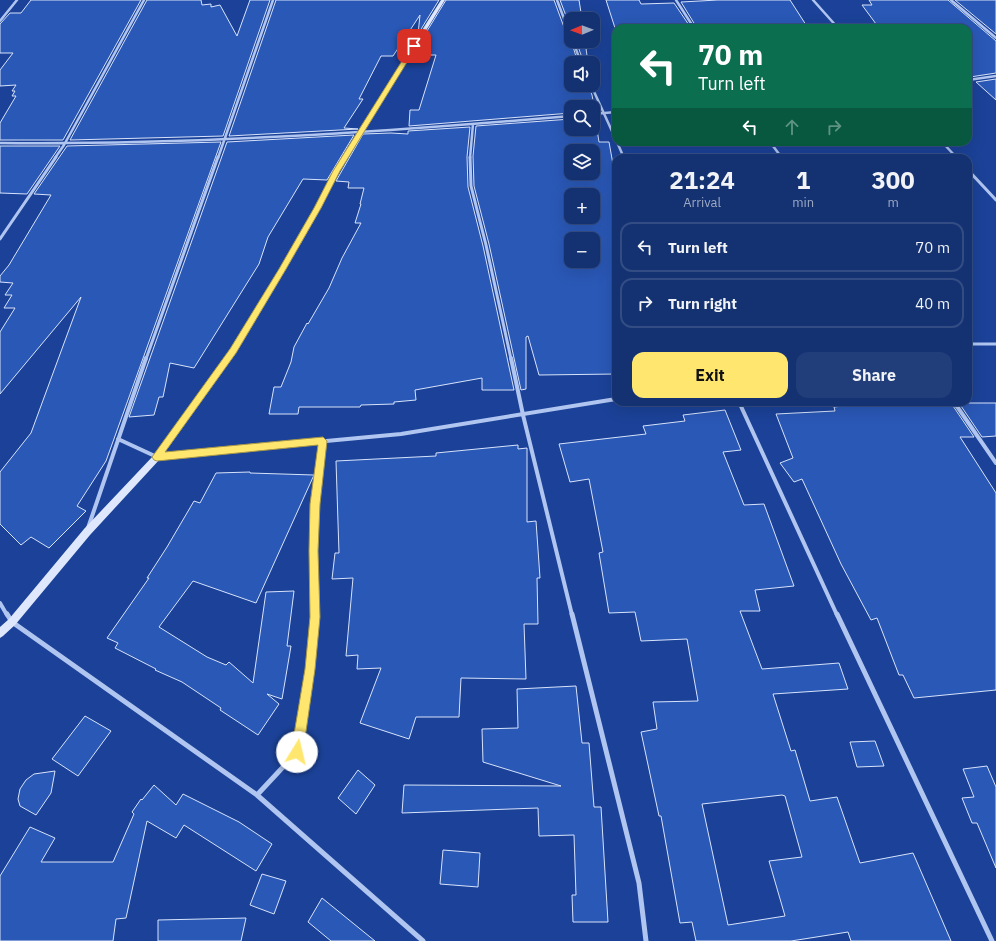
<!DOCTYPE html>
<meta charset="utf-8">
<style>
:root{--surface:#143272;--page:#213e7a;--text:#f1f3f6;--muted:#9daac4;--line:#334d84;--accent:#ffe76f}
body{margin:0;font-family:"IBM Plex Sans",sans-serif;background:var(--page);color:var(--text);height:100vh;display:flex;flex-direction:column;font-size:15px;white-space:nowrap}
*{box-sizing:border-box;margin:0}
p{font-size:13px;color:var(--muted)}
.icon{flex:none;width:22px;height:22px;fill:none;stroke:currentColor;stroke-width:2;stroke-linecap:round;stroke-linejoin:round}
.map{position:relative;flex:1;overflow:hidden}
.side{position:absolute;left:612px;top:154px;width:360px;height:252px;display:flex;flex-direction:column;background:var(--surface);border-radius:12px;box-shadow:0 4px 16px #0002,0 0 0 1px var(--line)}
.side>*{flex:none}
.hud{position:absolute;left:612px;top:24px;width:360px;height:122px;border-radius:12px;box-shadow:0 4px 16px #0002,0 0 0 1px var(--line);background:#0b6e4f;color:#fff;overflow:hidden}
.needle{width:26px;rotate:269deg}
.controls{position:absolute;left:564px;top:12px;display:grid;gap:8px}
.controls a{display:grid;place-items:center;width:36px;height:36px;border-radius:8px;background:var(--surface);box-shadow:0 4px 16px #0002,0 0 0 1px var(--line);font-size:20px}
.pin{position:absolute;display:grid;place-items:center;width:34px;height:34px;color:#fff;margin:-17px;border-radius:8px;box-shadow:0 2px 6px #0006}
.me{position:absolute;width:44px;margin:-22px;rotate:9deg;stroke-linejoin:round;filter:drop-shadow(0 0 3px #0008)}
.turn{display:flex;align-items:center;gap:14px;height:84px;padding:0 20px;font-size:18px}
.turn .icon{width:52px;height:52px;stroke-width:2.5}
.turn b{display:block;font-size:28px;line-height:34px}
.lanes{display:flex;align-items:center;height:38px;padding:0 20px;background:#0003;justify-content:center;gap:20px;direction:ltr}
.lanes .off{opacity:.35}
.eta{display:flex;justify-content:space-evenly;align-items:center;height:68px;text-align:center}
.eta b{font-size:24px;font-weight:700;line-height:28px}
.cta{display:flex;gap:8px;margin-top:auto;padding:8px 20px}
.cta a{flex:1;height:46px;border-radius:12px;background:var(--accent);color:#111;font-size:16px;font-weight:700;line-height:46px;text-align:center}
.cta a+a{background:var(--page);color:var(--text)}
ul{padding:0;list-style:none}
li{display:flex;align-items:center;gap:12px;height:50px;margin:0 8px 6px;padding:0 12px;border:2px solid var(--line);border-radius:12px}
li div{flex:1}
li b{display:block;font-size:15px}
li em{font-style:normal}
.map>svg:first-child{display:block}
.building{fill:#2a58b6;stroke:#d7e3fb;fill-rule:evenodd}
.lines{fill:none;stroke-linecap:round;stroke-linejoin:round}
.street-far3{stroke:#b0c5f0;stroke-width:2.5}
.street-far2{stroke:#b0c5f0;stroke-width:3}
.street-far1{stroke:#b0c5f0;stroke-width:4}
.street{stroke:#b0c5f0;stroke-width:5}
.secondary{fill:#dee7fb;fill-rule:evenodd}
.route{fill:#ffe76f;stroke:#a69648}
</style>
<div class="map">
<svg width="996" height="941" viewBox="0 0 996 941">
<rect width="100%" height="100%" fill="#1b4298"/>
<path class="building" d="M31,0H141L63,140H0V123L16,96H12L15,91H12L16,85L0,86V70L13,53H0V24L10,13H21Z
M147,0H201L202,5L211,4V7L220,5L237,36L250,0H270L223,136L70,140Z
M276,0H439L418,34L420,15L393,56H381L359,99H363L344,128L358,129L229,136Z
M446,0H554L568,38L571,40L578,63H571V85H588L592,95L595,111H593V107H571V113L409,126L410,110H419L436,55H416V49Z
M560,0H579L582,19H571V29Z
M606,0H639L641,4L674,3L691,28H615Z
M718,0H790L808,28H697L681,2Z
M869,0H948L996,41V73L970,77L968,75V28H879L862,5H872Z
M955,0H996V34Z
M576,41H585L588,63H584Z
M996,79V100L976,82Z
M593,117H595L599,142H609L616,181V374L539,375L528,336L526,337V389L521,390L489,244L474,186L473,156L476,126L571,119V129H593ZM571,151H593V173H571ZM571,195H593V217H571ZM571,239H593V261H571Z
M470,127L467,157L468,187L483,246L514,390H482V378L415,390L416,400L394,402V404L361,405L360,407H299L298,414H269L274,387H281L291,362L294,347L307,323L308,324L329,288L342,258L361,223H355L361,204H360L364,188H348L349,182L336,181L363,134L391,133L408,134V131Z
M354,135L327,180L303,179L268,237L259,264L194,368L170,363L163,397H159L154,415L129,417L227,142Z
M221,142L106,461L77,506L86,511L49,548L31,537L21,545L0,524V472L31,433L81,297L0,394V332L15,308H4L12,295H5L13,283L0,282V276L9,265L51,195L34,194L67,146Z
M0,146H60L27,194L0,193Z
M880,402L951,403L974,437H960L996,493V690L914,698L903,675H899L877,618L871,620L841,564L802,479L794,482L780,463L793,458L776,414L835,411L834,407Z
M959,403H996V436L982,437Z
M725,410L741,450L723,452L744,505L764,504L794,586L755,590L760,611H740L762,669L839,663L848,689L773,694L791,751L795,750L810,801L837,797L860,863L913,853L951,941H851L848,932L791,941H696L692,922L680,923L661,816H659L641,732L657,729L653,702L698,701L687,639L641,641L635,612L609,613L599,553L603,552L589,479L570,482L559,444L646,434L643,426L685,421L683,415ZM782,795L785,796L802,857L769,861L785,916L728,925L702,804Z
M518,445V449L527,448V522L536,521L540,578H537L538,624H524L526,679L461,678L459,717H416L409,739L360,723L381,668L357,669L358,655L346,656L353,578L332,579L335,553H339L336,461L436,456V453Z
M250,472V473L314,475L256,603L193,581L159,627L207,657L226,665L229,662L253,683L266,592L294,591L287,646H291L282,699L267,694L279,704L258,735L220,710L221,708L182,682L155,670L156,669L115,648L118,643L107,638L149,578H147L167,547L194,501L200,503L216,473Z
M576,686L582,743H589L594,807H601L608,922H573L572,895H576L574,835L539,836L538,808L402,813L404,785L561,786L483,762L482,729L518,728L517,689Z
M85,716L111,731L78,776L52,759Z
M875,741L884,766L857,767L850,742Z
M987,766L996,787V868L977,823H972L962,798L974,797L963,769Z
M358,770L375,785L356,814L338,798Z
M55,771L51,793L36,815L20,806L18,799L20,789L26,780L34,774Z
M154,785L176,805L183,794L239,822L272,844L256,871L184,825L176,838L147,821L126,918L116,919L113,941H0V876L30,827L55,838L41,862H113L134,814L132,812L141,799L142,800Z
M443,850L480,853L478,887L440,884Z
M262,874L286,881L274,914L250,905Z
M322,898L375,941H331L308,922Z
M246,918L241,941H158V920Z"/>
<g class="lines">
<path class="street-far3" d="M557,0L571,37
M676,0L694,28
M813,0L838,28
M951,0L996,38
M0,21L17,0
M573,41L581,63
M968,80L996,76
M591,85L616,140
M593,114L616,112
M617,142L624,158
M770,142L782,158
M942,142L957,158
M0,143C191,145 381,132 571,116
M55,158L64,145L144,0
M218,158L273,0
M470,158L473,124"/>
<path class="street-far2" d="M470,157L471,186L486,245L511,359
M956,157L957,158
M968,170L996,200
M0,239L56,157
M968,344H996
M146,359L218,157"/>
<path class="street-far1" d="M511,358L523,415L572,615
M739,402L837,615
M954,402L996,463
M118,439L157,457L401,434L616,399
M88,528L146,358
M0,603L7,615
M315,615V504L323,441"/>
<path class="street" d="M7,614L12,622L257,795L423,941
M572,614L639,883L646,941
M837,614L992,941
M257,795L297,752L310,669L315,614"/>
<path class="secondary" d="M441,0H445L339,171L321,208L286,269L236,353L160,459L90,535L15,625L3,636L0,638V627L9,619L84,529L154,455L230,349L280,268L315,208L333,171Z"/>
</g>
<path class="route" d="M412,45L417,46L340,171L321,208L286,269L236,353L165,452L323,437L327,441L320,504L318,551L320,617L315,669L303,752L301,756L297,758L293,756L291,752L305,669L310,617L309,551L310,504L318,445L157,461L154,460L152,457L230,349L279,269L314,208L333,171Z"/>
</svg>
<div class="controls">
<a><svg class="needle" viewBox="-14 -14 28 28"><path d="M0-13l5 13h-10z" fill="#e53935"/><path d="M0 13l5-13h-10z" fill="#9daac4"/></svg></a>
<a><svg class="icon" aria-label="sound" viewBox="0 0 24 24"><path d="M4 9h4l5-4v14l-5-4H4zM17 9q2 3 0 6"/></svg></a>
<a><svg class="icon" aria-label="search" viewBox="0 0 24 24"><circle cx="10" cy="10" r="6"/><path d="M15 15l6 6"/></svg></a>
<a><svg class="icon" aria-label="layers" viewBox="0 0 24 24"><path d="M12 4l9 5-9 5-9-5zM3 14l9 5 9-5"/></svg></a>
<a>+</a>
<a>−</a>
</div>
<div class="pin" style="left:414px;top:46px;background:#d93025"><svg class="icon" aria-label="arrive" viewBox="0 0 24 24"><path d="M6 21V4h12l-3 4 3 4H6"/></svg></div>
<svg class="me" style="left:297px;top:752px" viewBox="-20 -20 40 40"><circle r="19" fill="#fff"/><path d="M0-13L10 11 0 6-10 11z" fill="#ffe76f"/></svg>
<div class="hud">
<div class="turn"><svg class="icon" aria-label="left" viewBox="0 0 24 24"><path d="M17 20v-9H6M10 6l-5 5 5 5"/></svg><div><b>70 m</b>Turn left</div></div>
<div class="lanes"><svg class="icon" aria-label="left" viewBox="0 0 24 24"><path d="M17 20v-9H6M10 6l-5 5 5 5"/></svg><svg class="icon off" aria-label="ahead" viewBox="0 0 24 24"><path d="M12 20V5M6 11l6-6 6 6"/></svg><svg class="icon off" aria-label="right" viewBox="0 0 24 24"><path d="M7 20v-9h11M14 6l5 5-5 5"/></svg></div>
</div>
<section class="side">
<div class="eta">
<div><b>21:24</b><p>Arrival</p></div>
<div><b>1</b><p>min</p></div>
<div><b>300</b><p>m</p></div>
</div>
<ul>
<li><svg class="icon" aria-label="left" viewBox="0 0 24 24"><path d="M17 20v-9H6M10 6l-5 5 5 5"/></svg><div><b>Turn left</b></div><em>70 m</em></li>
<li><svg class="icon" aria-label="right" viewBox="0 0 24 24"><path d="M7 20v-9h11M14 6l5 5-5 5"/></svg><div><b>Turn right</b></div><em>40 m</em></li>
</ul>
<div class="cta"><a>Exit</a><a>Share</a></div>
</section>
</div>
